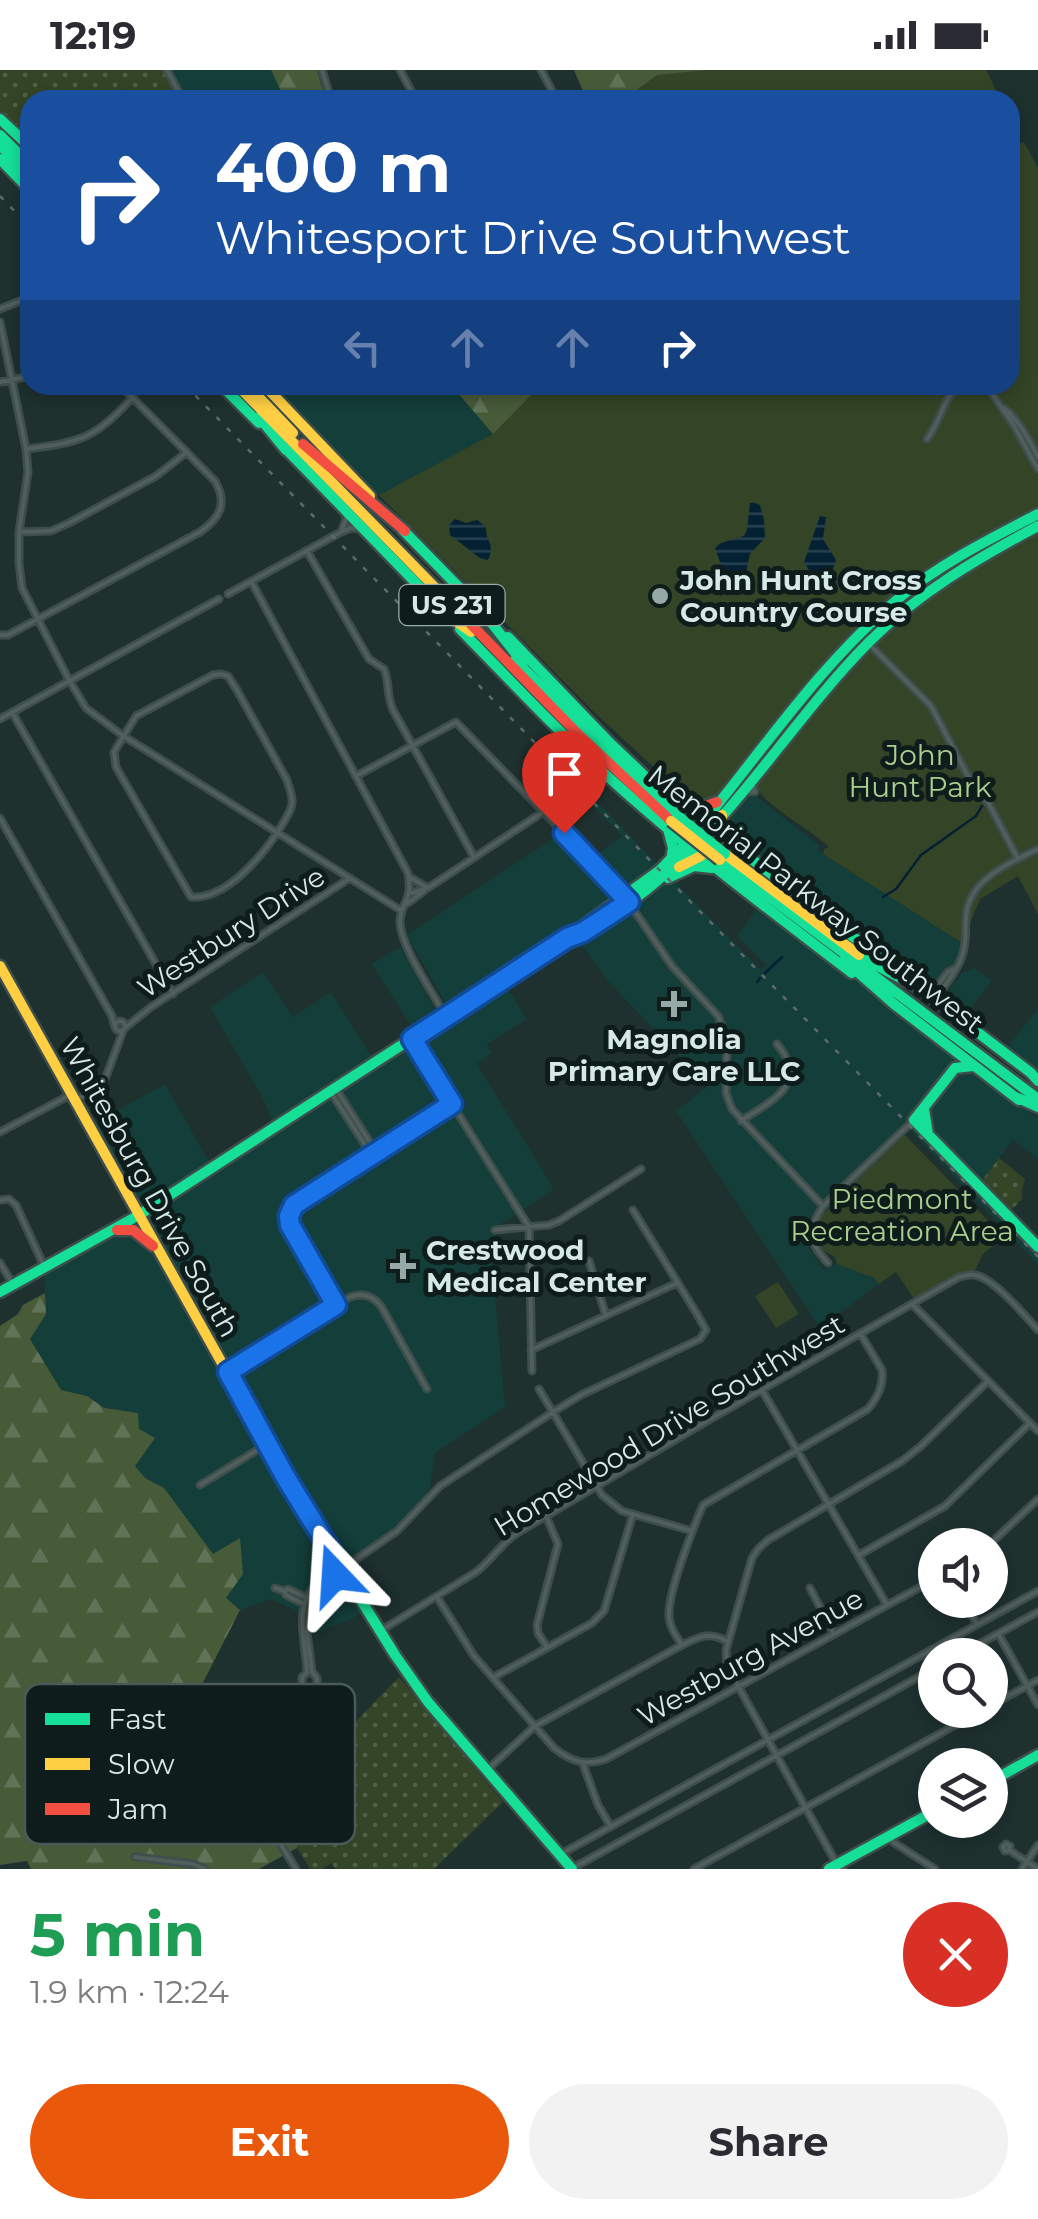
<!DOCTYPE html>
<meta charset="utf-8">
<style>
:root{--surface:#fff;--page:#f2f2f3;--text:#2b2b33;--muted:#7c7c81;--accent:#ea580c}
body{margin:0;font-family:Montserrat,sans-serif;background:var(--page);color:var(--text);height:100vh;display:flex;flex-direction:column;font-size:38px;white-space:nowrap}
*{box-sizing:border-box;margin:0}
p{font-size:32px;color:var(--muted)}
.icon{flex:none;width:55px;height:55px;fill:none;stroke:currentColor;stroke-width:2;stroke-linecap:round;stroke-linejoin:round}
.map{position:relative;height:1799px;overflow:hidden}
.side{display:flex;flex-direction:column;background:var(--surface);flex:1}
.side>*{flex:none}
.hud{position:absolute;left:20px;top:20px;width:1000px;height:305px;border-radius:30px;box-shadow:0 5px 15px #0003;background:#1a4fa0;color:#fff;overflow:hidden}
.fabs{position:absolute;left:918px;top:1458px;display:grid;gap:20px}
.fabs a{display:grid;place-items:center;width:90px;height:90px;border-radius:50%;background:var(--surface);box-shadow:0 5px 15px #0003;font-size:50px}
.pin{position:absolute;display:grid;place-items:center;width:85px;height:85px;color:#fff;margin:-102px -42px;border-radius:50% 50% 50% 0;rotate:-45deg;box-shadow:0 0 10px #0007}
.pin .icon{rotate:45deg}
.me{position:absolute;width:110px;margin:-55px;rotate:340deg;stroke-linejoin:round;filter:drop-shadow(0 0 8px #0008)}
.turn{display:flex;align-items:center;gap:35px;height:210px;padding:0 30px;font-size:45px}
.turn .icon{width:130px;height:130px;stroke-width:2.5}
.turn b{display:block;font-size:70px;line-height:85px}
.lanes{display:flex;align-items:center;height:95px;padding:0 30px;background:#0003;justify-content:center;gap:50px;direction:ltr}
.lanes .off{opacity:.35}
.round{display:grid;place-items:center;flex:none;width:105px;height:105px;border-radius:52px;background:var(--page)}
.summary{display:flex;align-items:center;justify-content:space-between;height:170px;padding:0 30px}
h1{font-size:60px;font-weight:700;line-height:75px;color:#1e9e55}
.cta{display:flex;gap:20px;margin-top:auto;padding:20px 30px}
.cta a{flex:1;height:115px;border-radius:60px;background:var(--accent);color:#fff;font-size:40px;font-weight:700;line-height:115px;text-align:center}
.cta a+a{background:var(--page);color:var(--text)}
.status{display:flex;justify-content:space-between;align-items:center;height:70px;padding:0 50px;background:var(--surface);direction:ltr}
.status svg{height:28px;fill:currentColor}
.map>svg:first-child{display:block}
.built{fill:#133e3a}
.grass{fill:url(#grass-dots)}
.forest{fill:url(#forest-firs)}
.park{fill:#334526}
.water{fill:url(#water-rules)}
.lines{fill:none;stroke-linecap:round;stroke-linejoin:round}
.stream{stroke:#042133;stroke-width:2.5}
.street-casing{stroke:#3e4e4c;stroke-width:9}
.fast-casing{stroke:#3e4e4c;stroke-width:15}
.slow-casing{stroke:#3e4e4c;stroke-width:15}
.jam-casing{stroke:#3e4e4c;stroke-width:15}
.street{stroke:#505e5c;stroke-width:4}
.fast{stroke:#16e098;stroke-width:10}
.slow{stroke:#ffcf43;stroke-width:10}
.jam{stroke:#f24e42;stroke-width:10}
.rail{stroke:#5f6b6a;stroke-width:2.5;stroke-dasharray:5 10;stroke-linecap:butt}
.fast-bridge-casing{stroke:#3e4e4c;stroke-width:15;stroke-linecap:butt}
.slow-bridge-casing{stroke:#3e4e4c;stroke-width:15;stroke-linecap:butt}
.fast-bridge{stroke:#16e098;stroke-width:10}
.slow-bridge{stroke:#ffcf43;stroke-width:10}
.route-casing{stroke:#114b97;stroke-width:25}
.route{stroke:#1a73e8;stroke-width:18}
.poi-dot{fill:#96a9a6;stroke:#0e1d1b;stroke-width:4}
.labels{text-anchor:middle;stroke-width:10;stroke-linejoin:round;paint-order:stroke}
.shield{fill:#0e1d1b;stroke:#9aaca9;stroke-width:2.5}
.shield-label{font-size:25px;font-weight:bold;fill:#d6e9e6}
.poi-label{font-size:28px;font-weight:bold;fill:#d6e9e6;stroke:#0e1d1b;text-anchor:start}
.park-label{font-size:28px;fill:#abce8d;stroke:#0e1d1b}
.street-label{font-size:28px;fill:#d6e9e6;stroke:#0e1d1b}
.key{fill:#0e1d1b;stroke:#4a5a58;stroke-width:2.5}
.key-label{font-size:28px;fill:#d6e9e6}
</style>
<div class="status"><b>12:19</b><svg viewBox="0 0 49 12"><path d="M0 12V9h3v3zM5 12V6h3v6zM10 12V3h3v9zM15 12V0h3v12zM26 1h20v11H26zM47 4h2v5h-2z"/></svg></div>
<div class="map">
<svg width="1038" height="1799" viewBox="0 0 1038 1799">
<defs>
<pattern id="grass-dots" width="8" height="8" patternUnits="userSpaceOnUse" patternTransform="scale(2.5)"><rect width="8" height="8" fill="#334526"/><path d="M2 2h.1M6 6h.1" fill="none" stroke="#506046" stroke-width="1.8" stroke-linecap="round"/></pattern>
<pattern id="forest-firs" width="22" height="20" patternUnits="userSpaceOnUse" patternTransform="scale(2.5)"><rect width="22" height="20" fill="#475b39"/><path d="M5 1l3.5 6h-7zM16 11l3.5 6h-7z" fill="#617356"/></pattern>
<pattern id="water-rules" width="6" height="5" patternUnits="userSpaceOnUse" patternTransform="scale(2.5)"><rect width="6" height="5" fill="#042133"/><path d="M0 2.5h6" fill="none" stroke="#284151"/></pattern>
</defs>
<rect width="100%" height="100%" fill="#1e312f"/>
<path class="built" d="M163,0H271L285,30H174L176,25Z
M271,315H451L493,364L379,425Z
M555,688L660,797L655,801L666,812L672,809L761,900L766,895L737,866L759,836L933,968L953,988L951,996L942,1010L907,1050L798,1159L823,1199L837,1194L874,1208L879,1214L820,1258L676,1041L708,1016L607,910L580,872L641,834L593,787L622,766L549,692Z
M747,722L752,723L820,776L817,779L823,784L962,873L963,893L936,925L729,769L727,744Z
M560,764L619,824L446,935L407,865Z
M400,877L438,945L415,962L372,894Z
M975,898L992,911L963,947L942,929L962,903Z
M263,902L293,947L331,922L373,989L315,1028L502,910L527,949L487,974L492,983L477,994L554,1119L498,1156L491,1180L505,1337L435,1383L430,1418L407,1447L342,1499L366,1539L352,1549L313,1564L311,1548L272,1529L240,1540L226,1528L239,1469L213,1485L164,1418L145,1408L134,1395L104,1338L87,1326L61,1320L30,1268L46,1244L44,1196L136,1148L87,1057L165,1014L210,1094L274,1054L261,1025L210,937Z
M1038,939V1005L1006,979Z
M969,998L1038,1048V1089L1013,1070L980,1113L1038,1173V1195L909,1059L956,1003Z"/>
<path class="grass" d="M0,0H163L176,25L174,30H128L122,19L99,30H30V63L24,66L0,43Z
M999,1088L1025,1109L1022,1120V1129L1009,1142L980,1113Z
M399,1607L503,1732L434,1799H335L332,1793L322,1799H310L297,1778L279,1730Z"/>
<path class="forest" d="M271,0H317L326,30H285Z
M574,0H734L651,30H583L585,26Z
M451,315H489L501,324L538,318L539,321L520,350L493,364Z
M45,1223L46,1244L30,1269L61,1320L87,1326L104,1338L138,1343L139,1359L155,1368L135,1396L145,1408L164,1418L213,1484L240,1468L243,1504L226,1528L240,1540L188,1642L279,1730L297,1778L259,1799H31L27,1791L0,1795V1256L18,1244L23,1235Z"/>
<path class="park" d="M705,0H986L1001,30H623L657,5Z
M1010,52L1019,74L1024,72L1038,98V438C993,462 946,484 906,517C833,578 777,657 716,730L697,737L596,644L379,425L493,364L538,318L546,315H1010Z
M1038,462V844L1018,806L980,829L962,873L823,784L824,779L829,777C809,757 758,734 754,710L886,560L921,531L965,500Z
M904,1064L1004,1167L983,1184L974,1202L950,1208L914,1229L896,1202L879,1214L874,1208L837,1194L835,1187L818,1177L814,1162L822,1145Z
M778,1212L799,1244L776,1258L755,1226Z"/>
<path class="water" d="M753,432L760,435L764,450L765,468L750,484L744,511L721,526L718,522L724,503L715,478L721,473L744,466L747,460L750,433Z
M820,446L826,447L823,469L836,490L832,502L821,507L812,505L804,492Z
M455,449L466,453L477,450L486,457C485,471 495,472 489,488L487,490L480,488L450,465L449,455Z"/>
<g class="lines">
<path class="stream" d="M883,827L896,819L921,785L976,746L982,736
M765,903L782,887
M757,912L760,908"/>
<g class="street-casing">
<path id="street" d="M167,0L183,30
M322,0L331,30
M400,0L416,30
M541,0L557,30
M0,239L30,227
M0,252L26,379L28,402L19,462V493L22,518L69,610L86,638L122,665L402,841
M0,312L30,306
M986,315L1013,354L1038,399
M1004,338C1019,350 1029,370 1038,387
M927,369C940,352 943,330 958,315
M26,379C82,372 94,369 133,327
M342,460L346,449L345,441
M19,462L51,461L69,453L156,406L187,382
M307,481L369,589L384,599C390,613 386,624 393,640L474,787
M251,511L408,803C413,832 402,829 400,850C399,875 434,924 446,947
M228,524L341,462L351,458L363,459
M0,565H8L200,462C220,448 228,434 215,411L120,315
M868,573L931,636L969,708L989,734L1018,789
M221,604L228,606L237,620L287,710C289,718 293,725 292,734C291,741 286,748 282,755C265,783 227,830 191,827L116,697L114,682L136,646L213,605Z
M12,642L173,924
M0,649L219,529
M356,706L456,652L623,824L672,896L718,946L727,968L726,1023L732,1039L823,1136
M746,721L755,722L752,711
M0,748L112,946L115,957
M411,808L428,818
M412,823L428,818L543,742
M408,833L424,821
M930,925L948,902L954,899
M935,929C946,914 958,900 963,883C970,858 958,841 979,816C994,799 1018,789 1038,779
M115 956a5 5 0 1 1 10 0a5 5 0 1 1-10 0Z
M125,958L151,937L350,808
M412,970L529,1157L532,1301
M336,1019L376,1082
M330,1021L371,1084
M75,1031L104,1012L123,961
M741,1051C771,1031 811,1014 777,974
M0,1062L72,1024
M0,1130L9,1129L16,1135L44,1196
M495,1160L549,1155L559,1151L641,1099
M589,1191L606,1246
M0,1193L13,1214
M828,1193C807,1170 807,1162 823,1136L914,1050
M912,1234L1038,1361
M335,1235L290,1155V1142L297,1133L451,1034
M531,1280L677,1213
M228,1302L350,1227C363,1222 373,1226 381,1236L427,1319
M539,1319L602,1425L622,1441L692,1461
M762,1320L887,1535
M200,1415L267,1374
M546,1446L558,1474L537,1555L538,1563L547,1577
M989,1475L1038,1429
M859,1485L945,1436L1030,1353
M342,1499C332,1501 328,1504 320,1510C291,1537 306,1569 307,1603L302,1607V1627L305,1629L317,1626V1608L312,1602L307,1562L311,1536L316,1523L342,1499L397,1461L440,1416L553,1342L581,1325L700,1269L706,1260L697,1244L633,1140
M275,1518L284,1521L288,1519L307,1528
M810,1518L834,1564
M284,1521L286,1525L304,1534
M437,1527L474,1586L554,1678C572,1692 585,1696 606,1689L935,1509
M962,1530L977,1554
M380,1561L476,1502C492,1490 501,1473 519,1462L707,1351L959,1207C965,1206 969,1204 975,1205C995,1209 1024,1245 1038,1260
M999,1565L1038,1635
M682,1575C676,1566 669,1556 669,1545C668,1522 693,1458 703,1435L868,1339C877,1328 884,1316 882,1300L860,1263
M959,1585L1038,1542
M494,1607L592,1553L604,1541L633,1444
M990,1636L1038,1610
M583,1694L598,1735L611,1757
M185,1696L257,1745L273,1762L296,1799
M487,1700L535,1656L682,1575C700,1566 710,1561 728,1572
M890,1767L893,1772L935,1799
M1006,1774L1010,1776L1009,1780L1005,1781L1003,1777Z
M1009,1780L1038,1799
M561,1784L1038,1521
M135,1787L193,1794L205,1799
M571,1799L935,1598
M694,1799L983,1640
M843,1799L834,1789L727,1596L726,1580L752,1488L758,1479L768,1470L902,1391L921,1376L988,1311
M1022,1799L1038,1775"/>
</g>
<g class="fast-casing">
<path id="fast" d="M0,49L29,76
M0,65L30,95
M0,75L30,106
M29,76L30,77
M0,89L30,120
M221,315L259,353
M259,347L286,380
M286,379L448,546
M403,460L485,544
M483,542L523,593
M460,559C514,614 566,670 624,721C697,786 775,844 852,903
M508,567L608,671L650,711L904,906
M515,590L628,702L677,745
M702,754C765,677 822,592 899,528C941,493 990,469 1038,444
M668,759L673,778L671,790
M720,790L1038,1029
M668,808L694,796L712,798
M573,863L660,800L687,772
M861,887L921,919
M844,890L894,934
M918,917L1031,1003
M894,934L1019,1030
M973,996L955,998L914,1050L1038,1177
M1031,1003L1038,1011
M1018,1028L1038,1037
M924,1039L928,1064
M0,1222L139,1145L567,868C599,851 630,835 657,811C739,742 794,648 869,572C918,523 978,488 1038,456
M294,1422L395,1585L428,1632L572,1799
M990,1712L1038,1685
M829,1799L935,1741"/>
</g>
<g class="slow-casing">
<path id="slow" d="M237,315L458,541
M264,315L370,426
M253,321L293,363
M447,545L471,562
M722,745V758L726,771
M725,784L859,885
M679,797L701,786
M0,896L294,1422"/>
</g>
<g class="jam-casing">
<path id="jam" d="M303,374L405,461
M458,541L578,664L671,751
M686,738L698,739L717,732
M117,1160H133L153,1176"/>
</g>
<use href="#street" class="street"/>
<use href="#fast" class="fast"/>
<use href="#slow" class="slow"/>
<use href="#jam" class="jam"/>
<path class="rail" d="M0,126L30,157
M185,315L1038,1187"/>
<g class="fast-bridge-casing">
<path id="fast-bridge" d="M677,745L725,784"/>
</g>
<g class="slow-bridge-casing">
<path id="slow-bridge" d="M671,751L720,790"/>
</g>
<use href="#fast-bridge" class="fast-bridge"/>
<use href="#slow-bridge" class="slow-bridge"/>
</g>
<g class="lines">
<g class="route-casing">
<path id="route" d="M335,1505L342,1499L286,1408L228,1302L336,1235L290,1155L289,1146L294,1135L452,1034L412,969L567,868L583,862L629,832L564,763"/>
</g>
<use href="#route" class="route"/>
</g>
<g class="poi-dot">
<circle cx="660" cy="526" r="10"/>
<path d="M669 919h10v10h10v10h-10v10h-10v-10h-10v-10h10z"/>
<path d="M398 1181h10v10h10v10h-10v10h-10v-10h-10v-10h10z"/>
</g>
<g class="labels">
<rect class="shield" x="399.5" y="515" width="105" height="40" rx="8"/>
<g class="shield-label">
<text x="452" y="544">US 231</text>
</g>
<g class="poi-label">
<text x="680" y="520">John Hunt Cross<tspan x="680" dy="32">Country Course</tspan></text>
<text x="674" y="979" text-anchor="middle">Magnolia<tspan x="674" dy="32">Primary Care LLC</tspan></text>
<text x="426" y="1190">Crestwood<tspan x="426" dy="32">Medical Center</tspan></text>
</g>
<g class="park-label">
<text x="920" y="695">John<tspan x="920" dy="32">Hunt Park</tspan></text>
<text x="902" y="1139">Piedmont<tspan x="902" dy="32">Recreation Area</tspan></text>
</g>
<g class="street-label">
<text transform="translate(816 829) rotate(38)" y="10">Memorial Parkway Southwest</text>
<text transform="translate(231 862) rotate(-33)" y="10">Westbury Drive</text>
<text transform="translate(150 1117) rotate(61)" y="10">Whitesburg Drive South</text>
<text transform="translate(669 1355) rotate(-31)" y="10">Homewood Drive Southwest</text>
<text transform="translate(750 1587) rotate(-29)" y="10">Westburg Avenue</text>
</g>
</g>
<rect x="25" y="1614" width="330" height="160" rx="15" class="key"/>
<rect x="45" y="1643" width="45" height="12" fill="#16e098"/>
<rect x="45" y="1688" width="45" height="12" fill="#ffcf43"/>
<rect x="45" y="1733" width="45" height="12" fill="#f24e42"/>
<g class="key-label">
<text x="108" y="1659">Fast</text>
<text x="108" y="1704">Slow</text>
<text x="108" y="1749">Jam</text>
</g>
</svg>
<div class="fabs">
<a><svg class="icon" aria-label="sound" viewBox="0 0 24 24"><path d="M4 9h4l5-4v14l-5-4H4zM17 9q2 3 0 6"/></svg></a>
<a><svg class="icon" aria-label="search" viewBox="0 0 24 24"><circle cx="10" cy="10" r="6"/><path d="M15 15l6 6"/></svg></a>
<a><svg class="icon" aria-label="layers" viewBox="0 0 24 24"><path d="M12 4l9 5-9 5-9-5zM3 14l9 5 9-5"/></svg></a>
</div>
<div class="pin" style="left:564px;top:763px;background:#d93025"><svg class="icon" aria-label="arrive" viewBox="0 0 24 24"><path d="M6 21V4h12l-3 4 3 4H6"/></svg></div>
<svg class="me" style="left:335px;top:1505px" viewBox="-20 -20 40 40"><path d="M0-17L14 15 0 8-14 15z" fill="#1a73e8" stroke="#fff" stroke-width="4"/></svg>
<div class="hud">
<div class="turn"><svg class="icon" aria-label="right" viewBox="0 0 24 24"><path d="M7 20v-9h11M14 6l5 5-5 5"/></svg><div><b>400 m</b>Whitesport Drive Southwest</div></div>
<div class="lanes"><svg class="icon off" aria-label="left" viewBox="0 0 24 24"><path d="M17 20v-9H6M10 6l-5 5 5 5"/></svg><svg class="icon off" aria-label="ahead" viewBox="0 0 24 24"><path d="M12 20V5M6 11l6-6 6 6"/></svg><svg class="icon off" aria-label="ahead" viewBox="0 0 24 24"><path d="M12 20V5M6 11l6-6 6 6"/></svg><svg class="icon" aria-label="right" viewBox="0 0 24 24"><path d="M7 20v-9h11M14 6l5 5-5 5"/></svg></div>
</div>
</div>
<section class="side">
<div class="summary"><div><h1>5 min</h1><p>1.9 km · 12:24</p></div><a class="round" style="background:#d93025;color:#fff"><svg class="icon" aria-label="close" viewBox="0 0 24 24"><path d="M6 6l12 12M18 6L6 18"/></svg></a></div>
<div class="cta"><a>Exit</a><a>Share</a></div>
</section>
